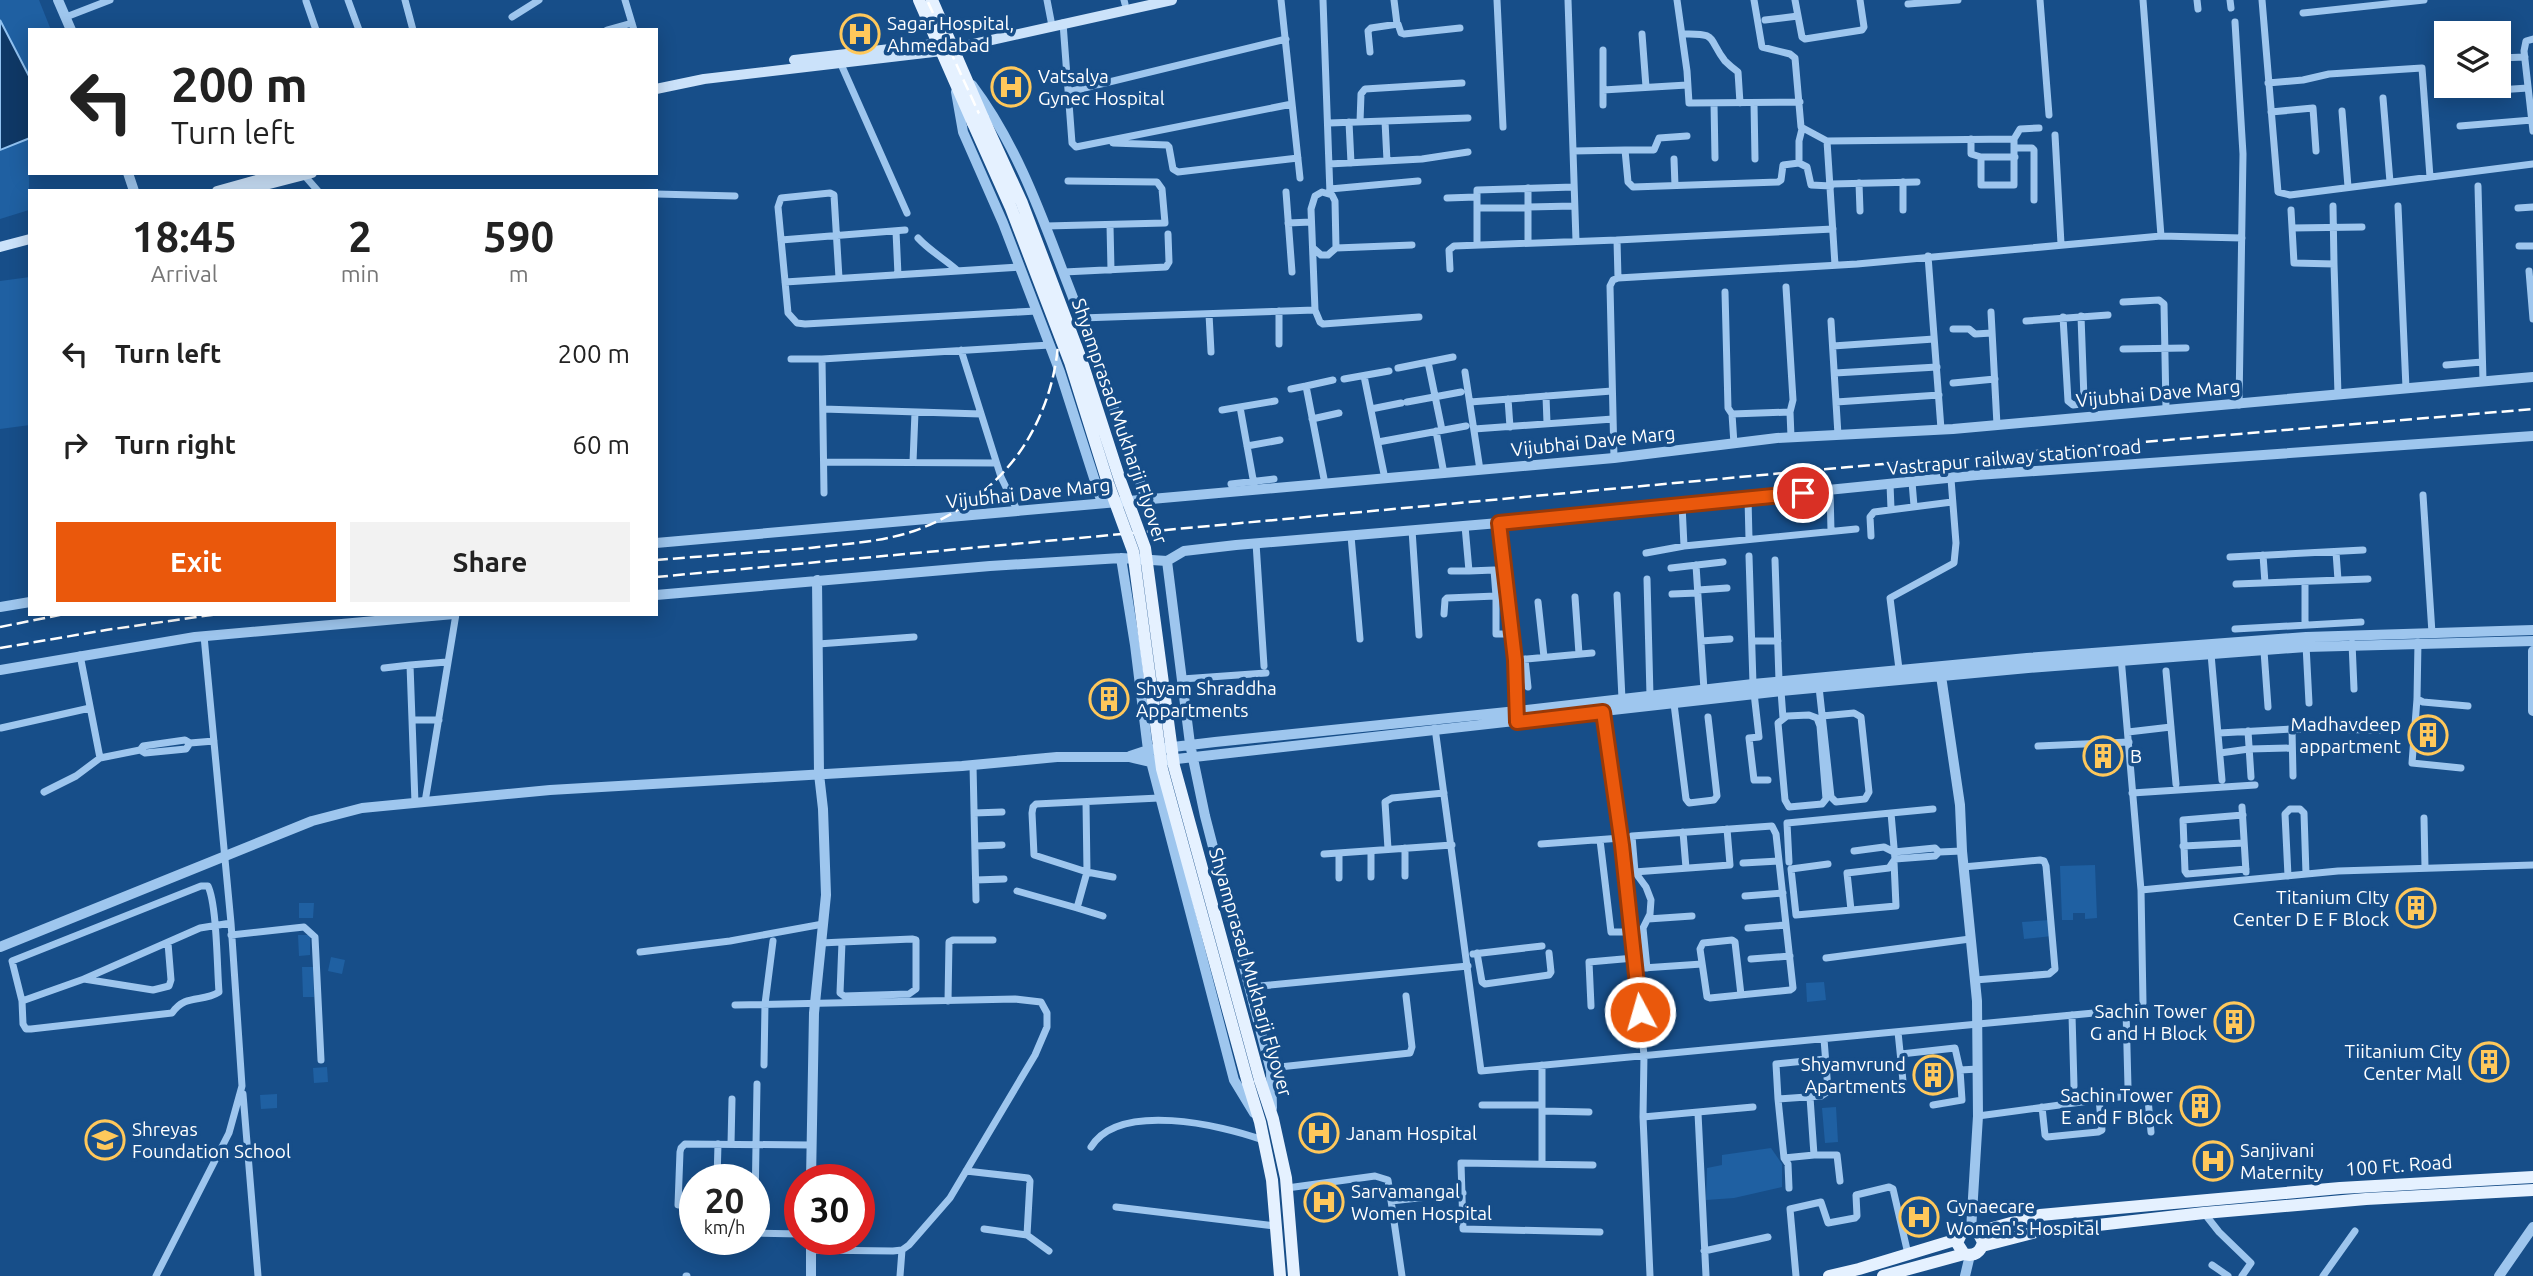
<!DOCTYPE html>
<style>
:root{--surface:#fff;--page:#f2f2f2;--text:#222;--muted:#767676;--accent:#ea580c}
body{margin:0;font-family:Ubuntu,sans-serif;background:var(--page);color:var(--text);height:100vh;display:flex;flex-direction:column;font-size:26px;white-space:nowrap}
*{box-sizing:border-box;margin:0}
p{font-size:23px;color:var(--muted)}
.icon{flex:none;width:38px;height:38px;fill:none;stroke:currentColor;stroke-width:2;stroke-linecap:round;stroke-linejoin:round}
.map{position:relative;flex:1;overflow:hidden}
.drawer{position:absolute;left:28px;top:189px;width:630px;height:427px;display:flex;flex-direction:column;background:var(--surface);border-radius:0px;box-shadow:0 4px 18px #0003}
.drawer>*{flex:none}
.hud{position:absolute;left:28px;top:28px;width:630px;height:147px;border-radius:0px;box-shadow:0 4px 18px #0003;background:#fff;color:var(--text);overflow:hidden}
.controls{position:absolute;left:2434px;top:21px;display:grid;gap:14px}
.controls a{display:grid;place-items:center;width:77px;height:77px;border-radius:0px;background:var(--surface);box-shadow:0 4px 18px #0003;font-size:35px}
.speed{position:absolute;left:679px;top:1164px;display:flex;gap:14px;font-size:35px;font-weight:700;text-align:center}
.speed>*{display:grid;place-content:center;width:91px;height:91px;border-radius:50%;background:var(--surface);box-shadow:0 4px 18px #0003;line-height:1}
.speed small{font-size:18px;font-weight:400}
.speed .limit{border:10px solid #d22;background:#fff;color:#111}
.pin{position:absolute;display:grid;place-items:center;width:60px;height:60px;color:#fff;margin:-30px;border:4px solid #fff;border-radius:50%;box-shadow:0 2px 7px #0007}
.me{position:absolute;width:77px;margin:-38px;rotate:354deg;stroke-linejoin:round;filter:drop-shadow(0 0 5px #0008)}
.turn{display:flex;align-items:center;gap:24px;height:147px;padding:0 28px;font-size:32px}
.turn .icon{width:91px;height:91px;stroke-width:2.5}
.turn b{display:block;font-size:49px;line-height:60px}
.eta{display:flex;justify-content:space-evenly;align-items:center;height:119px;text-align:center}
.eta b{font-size:42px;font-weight:700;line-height:49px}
.button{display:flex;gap:14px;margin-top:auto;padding:14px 28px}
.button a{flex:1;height:80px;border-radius:0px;background:var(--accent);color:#fff;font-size:28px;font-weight:700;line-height:80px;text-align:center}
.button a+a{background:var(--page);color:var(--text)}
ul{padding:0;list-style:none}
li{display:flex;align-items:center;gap:21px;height:91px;padding:0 28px}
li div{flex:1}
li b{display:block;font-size:26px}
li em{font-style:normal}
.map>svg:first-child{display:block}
.green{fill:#1f60a2}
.water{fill:#0f3866;stroke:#91c2f1;stroke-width:2}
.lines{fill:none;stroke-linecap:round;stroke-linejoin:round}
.minor{stroke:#9ec6ee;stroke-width:7}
.tertiary{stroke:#9ec6ee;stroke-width:10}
.secondary{stroke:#cbe2fa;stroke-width:10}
.primary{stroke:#e5f1ff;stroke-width:12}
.rail{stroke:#fff;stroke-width:2.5;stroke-dasharray:12 5;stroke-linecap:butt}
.primary-bridge{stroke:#e5f1ff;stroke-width:12}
.route-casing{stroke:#983908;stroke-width:18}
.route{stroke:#ea580c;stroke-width:12}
.labels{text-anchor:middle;stroke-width:7;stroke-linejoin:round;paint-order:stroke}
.poi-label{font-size:19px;fill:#fff;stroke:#174e89;text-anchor:start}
.street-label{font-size:19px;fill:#fff;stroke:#174e89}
</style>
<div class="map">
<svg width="2533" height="1276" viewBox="0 0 2533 1276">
<rect width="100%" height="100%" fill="#174e89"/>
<path class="green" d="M0,0H39L51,30H30L29,210L0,219Z
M30,277V425L0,429V281Z
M2095,865L2097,918L2085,919V913H2073V920H2062L2060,866Z
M299,903H314L313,918H299Z
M2050,920L2052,936L2024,939L2022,922Z
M298,935H310V955L299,956Z
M331,957L345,960L342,974L328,971Z
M302,967H313L314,997H303Z
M1824,982L1826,1000L1807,1002L1806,983Z
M327,1067L328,1082L314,1083L313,1068Z
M277,1094V1108L261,1109L260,1095Z
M1836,1107L1838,1142L1825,1143L1822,1108Z
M1771,1148L1782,1164V1187L1734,1198L1706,1200L1707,1168L1722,1165V1155Z"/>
<path class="water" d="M0,20L30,78V138L0,150Z"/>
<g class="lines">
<path class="minor" d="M348,0L359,30
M405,0L413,30
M625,0L634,30
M1047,0L1052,26
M1124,0L1125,4
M1281,0L1300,178
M1323,0L1330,194
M1394,0L1397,24
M1497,0L1503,127
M1568,0L1576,241
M1677,0L1687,71L1689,103L1800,102
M1754,0L1762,47L1790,54L1795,58L1801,127L1827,141L1835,265
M1795,0L1802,37L1805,39L1862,30L1864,27L1860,0
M2040,0L2049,115
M2143,0L2161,236
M2197,0L2198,9
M2230,0L2231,8
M2262,0L2278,192L2290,195L2533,164
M306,1L316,30
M1908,4L1958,0
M2303,13L2424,0
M66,17L110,0
M512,17L539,0
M1765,20L1798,16
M2235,22L2243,154L2239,405
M1063,23L1072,143L1076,147L1292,104
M607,30L632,23
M1642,34L1646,87
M1683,34C1719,33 1707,38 1725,61C1729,65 1734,69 1738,72L1740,103
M2533,39L2526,41L2524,51L2533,131
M1603,50V105
M1370,52L1368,31L1371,28L1398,24L1401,33L1404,34L1460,28
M2499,58L2525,57
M840,62L907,213
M2268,83L2303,80L2329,74L2422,68L2430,177
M1603,90L1687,85
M1068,92L1286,39
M2453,93L2528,88
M2383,98L2390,182
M1714,103L1715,158
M1754,103L1755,159
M2342,111L2348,187
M2271,112L2313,108L2316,151
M1385,121L1387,161
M1349,122L1351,163
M1360,122L1361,94L1365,89L1462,83
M1329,123L1468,118
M2460,126L2532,120
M2055,135L2061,244
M2014,139L2020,129L2039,128
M1827,141L2014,139V185H1981V157L1971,154V139
M1113,143L1167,145L1169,147L1173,169L1178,172L1298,158
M2015,148H2032L2034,150V200
M1625,150H1654L1659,138L1687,136
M1573,151L1625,150L1628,182L1633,187L1778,182L1781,180L1783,165L1799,163V141L1802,129
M1981,157H2015
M1674,159L1675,186
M1799,163L1807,167L1811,185L1831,186
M1329,164L1422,159L1468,152
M304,175L318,191
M1903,182V210
M1859,183L1860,211
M1831,184L1917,182
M2478,186L2483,381
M1528,188V243
M1330,189L1418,181
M1286,192L1292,272
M656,194L735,196
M1447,198L1476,197
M2333,206L2334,264
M2398,206L2406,388
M1528,207L1574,206
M1477,208H1528
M2518,208L2533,207
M2291,210L2294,263L2334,264L2338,395
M1288,223L1311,222
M1110,225L1111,270
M1046,226L1165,223L1162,189L1157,182L1068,181
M2292,228L2362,227
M896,231L898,275
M918,238C931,252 945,259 958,271
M781,240L905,230
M1617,240L1833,229
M1477,245V190L1574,187
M2519,246H2533
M1313,248L1321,255H1328L1336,248L1412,245
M1928,256L1941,429
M1450,269L1449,250L1454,246L1617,240L1618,278
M2529,271L2533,319
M1064,272L1166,267L1169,262L1168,234
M839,278L834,195L830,193L781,198L778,207L788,313L797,323L805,324L1036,311
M785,282L1020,267
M1786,287L1793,400L1790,412L1791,437
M1725,292L1728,408L1732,414L1734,444
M2123,302L2159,300L2164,304L2166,409
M1315,310L1320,322L1323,324L1419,317
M1279,311V344
M1991,312L1997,425
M1209,314L1211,352
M2063,317L2068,401L2073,405L2081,404L2084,399L2081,316
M1081,318L1315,310L1311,209L1315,196L1322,192L1332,195L1335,201L1336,248
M1831,321L1838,435
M2026,321L2108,315
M1953,329H1969L1975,334L1992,333
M1833,346L1934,339
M2123,349L2186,348
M961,350L1001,477L1018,512
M791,359H822
M1428,362L1442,430
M2446,365L2482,362
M1398,368L1453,357
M1465,372L1480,470
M1835,373L1937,367
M1364,376L1385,479
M1344,379L1389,371
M1953,383L1995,379
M1291,389L1306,386
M1546,396L1547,423
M1508,399L1510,427
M1407,402L1461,392
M1470,402L1612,391
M1836,402L1939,395
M1240,407L1255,490
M823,409L981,414
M1371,409L1401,403
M1222,410L1275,401
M1732,414L1790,412
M1312,419L1339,413
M1474,429L1613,419
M1436,431L1444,474
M1378,442L1466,426
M1247,446L1280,440
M1614,458L1610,286L1613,280L1618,278L1857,264L2161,236L2242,238
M824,462L996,463
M913,462L915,412
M1912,482L1914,506
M1231,484L1274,479
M1325,484L1306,386L1333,380
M1890,484L1891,509
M1830,490L1831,531
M824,493L822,359L1050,345
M2423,495L2432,633
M1748,498L1749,539
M1682,505L1684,546
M1499,523L1515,660L1517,714
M1465,526L1469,571L1494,570L1496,596
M1412,530L1419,635
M1351,536L1360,639
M1871,536L1870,517L1874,512L1952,502
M1256,543L1264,666
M2336,552L2338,580
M1646,553L1684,546L1856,529
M2263,555L2265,583
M1749,556L1753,684L1759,737L1749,738L1754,780H1768
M2230,557L2363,550
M1775,560L1779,681
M1696,565L1704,690
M1671,568L1723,562
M1451,571H1469
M1647,579L1650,696
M2236,584L2368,579
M1698,590L1727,588
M1672,594L1698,593
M1617,595L1622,699
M1575,597L1579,654
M1538,602L1544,657
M1444,614L1445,600L1447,598L1496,596V634H1512
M2305,625V582
M2235,629L2361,622
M1701,641L1730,639
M1752,641H1778
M2418,642L2417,699L2412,763L2461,768
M2352,643L2354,689
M818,644L914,637
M2306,645L2309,703
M2264,651L2268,707
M2211,654L2222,780
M80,655L100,758
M1525,659L1528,687
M1515,660L1592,653
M384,668L410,665
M1899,669L1890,598L1954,563L1956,543L1951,479
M2166,671L2176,784
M1182,679L1266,673
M1819,687L1831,797L1836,802L1865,799L1869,792L1861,717L1854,713L1822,716
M1781,691L1783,718
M2417,699L2423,702L2468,706
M1674,704L1686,799L1689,803L1714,800L1717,796L1708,717
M1602,710L1622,845L1644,1055L1643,1117L1650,1276
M1809,715L1817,718L1820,726L1826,799L1822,804L1789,807L1785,800L1778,723L1787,716Z
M412,720L415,803
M439,720H412L410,665L447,662
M1,728L90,708
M1435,728L1481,1071L2126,1010L2141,1007L2143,1003L2141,890L2121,657
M2292,729L2379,730
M2248,731L2251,777
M2128,732L2171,727
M2219,733L2292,729L2293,776
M2038,746L2129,742
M140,750L145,753L186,749L190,743
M2220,753L2249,749L2292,748
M973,765L976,900
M44,792L76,776L100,758L140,750L143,746L185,740L190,743L214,741
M2132,793L2255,785
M425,802L456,614
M1086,802L1087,872L1034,855L1032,813L1033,807L1036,804L1159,798
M2242,807L2246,872
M974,813L1002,812
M2243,815L2183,820L2185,871L2187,874L2246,869
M2424,818L2425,868
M1683,832L1686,868
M1600,840L1611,932H1631
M1541,844L1621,838
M975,846L1002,845
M2183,846L2244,843
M1405,848V876
M1388,849L1385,802L1392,798L1444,793
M1371,851V877
M1854,851L1884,847L1894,852L1935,848L1939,852
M1339,853V878
M1324,854L1452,845
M1895,859L1935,856L1939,852L1962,851
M1789,862L1787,823L1891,813
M1743,863L1779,861
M1828,864L1791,869L1796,915L1896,906L1894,862
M1963,867L2040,860L2044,861L2046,866L2055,969L2049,974L1975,980
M1634,872L1730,865L1727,829
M2288,876L2285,814L2290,809H2300L2304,813L2306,874
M976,880L1004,879
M2141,890L2338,871L2533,865
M1017,891L1077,908L1087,872L1113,877
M1745,896L1783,893
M1077,908L1103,916
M1851,910L1847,873L1889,868L1895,859L1891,813L1933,809
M1648,919L1692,916
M1748,928L1786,925
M231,935L304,927L315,937L321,1060
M168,943L171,980L169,986L153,990L84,979L200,928L231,923
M821,943L842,942L912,939L916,940V989L909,994L844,996L840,993L842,942
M640,952L730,941L823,924
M1477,953L1482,982L1485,984L1549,975L1551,972L1549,953
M1473,954L1542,946
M1826,958L1970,939
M1751,959L1790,956
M1643,968L1702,964
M1647,968L1643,928L1650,914L1651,900L1646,887L1635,872L1632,836L1772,826L1776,834L1793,988L1790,990L1710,998L1707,997L1700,949L1703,943L1732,940L1735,942L1741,995
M1250,987L1468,966
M22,1001L23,1024L26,1029H31L172,1013C186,993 202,1003 219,992C217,968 217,905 208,886H201L12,961L22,1001L84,979
M948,1001L949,942L953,940H993
M735,1005L1015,999L1041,1002L1047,1013V1027L1035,1055L950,1198L909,1245L902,1250L893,1251L811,1250
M1591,1006L1589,962L1634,958
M2126,1010L2128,1087
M2072,1015L2074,1086
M1898,1032L1904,1091
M1824,1039L1828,1090L1827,1092L1821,1096L1778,1099L1776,1064L1825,1059
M1901,1054L1955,1048L1960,1070L1978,1069
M764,1065L765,1004L773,941
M1270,1068L1410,1053L1412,1047L1406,996
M243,1094L258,1276
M1810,1097L1814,1155H1837L1840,1181
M1778,1099L1784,1158L1788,1164L1789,1188
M1482,1105H1542
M1933,1105L1962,1100L1960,1070
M2042,1107L2045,1135L2047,1137L2098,1132L2102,1130L2099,1099
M1542,1111L1589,1112
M1698,1113L1706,1276
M1978,1116L2141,1094L2148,1099L2151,1132
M1643,1117L1753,1107
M731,1144L732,1099
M1091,1147C1119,1101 1221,1125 1263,1140
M1784,1158L1814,1155
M1542,1164V1065
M1593,1165L1461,1163L1463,1229L1600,1232
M966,1171L1028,1178L1030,1181L1027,1235L1049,1251
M717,1180L718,1144
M1287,1188L1375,1176L1388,1180L1402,1276
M1391,1201L1463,1193
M678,1205L680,1152L681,1148L685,1144L811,1145
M755,1207L757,1084
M1116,1207L1275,1226
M2204,1213L2219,1232L2251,1263L2242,1276
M984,1229L1027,1235
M754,1233L800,1234
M1704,1251L1768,1237
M2212,1265L2228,1276
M156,1276L229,1133L242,1086L231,923L204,636
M686,1276H687
M900,1276L902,1250
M1796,1276L1790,1209L1821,1202L1828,1223L1855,1218L1857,1216L1856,1195L1889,1187L1893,1189L1908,1254
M2323,1276L2355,1231"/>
<path class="tertiary" d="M58,0L71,30
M972,85C1015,142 1040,211 1065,277C1094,351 1120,425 1146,499
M956,92L963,132L1003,223L1060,372L1102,503
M128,173L134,191
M656,543L1614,458L1777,438L1953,429L2533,377
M1121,558L1135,645L1148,750L1234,1080L1254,1113
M1167,561L1190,744L1205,816L1271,1071L1272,1108
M656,595L990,566L1121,558L1167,561L1184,551L1236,545L1499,523L1977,475L2533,436
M0,607L30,602
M2533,651V711
M1940,669L1960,805L1962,851L1977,1001L1978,1116L1971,1230
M0,670L195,637L454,614
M1130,756L1148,750L1215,742L1517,711L1753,684L2027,658L2306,637L2533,630
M0,947L312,821L362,808L550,790L962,766L1057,757H1129L1150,762L1781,691L2028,668L2306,647L2533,641
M811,1180L814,1013L826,895L823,809L819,774L817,580
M811,1239V1276
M1965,1276L1970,1255
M2499,1276L2533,1227"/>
<path class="secondary" d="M794,60L934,44
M656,89L704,79L942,51L1172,0
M217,191L282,173
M242,191L312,173
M0,247L30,239"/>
<path class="primary" d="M919,0L973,123
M932,0L983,118
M1260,1080L1273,1119L1286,1178L1294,1276
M1248,1083L1260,1122L1272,1180L1280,1276
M1978,1232L1983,1242C1981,1252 1974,1257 1964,1254L1957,1243L1962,1232L1970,1230L1978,1232L2040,1215L2340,1188L2533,1177
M1982,1246L2036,1232L2204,1213L2366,1199L2533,1190
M1829,1276L1859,1269L1958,1239
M1883,1276L1964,1254"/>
<path class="rail" d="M656,560C707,556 759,552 810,548C845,544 881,542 914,531C956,516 993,489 1019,453C1054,403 1069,335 1051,276C1039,237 1019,200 1002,164C977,109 952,55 927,0
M656,577L1849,467L2533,409
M0,627L65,614
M0,648L106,630L218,614"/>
<path class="primary-bridge" d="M983,118L1022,203L1081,359L1120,480L1145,548L1174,766L1260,1080
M973,123L1011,208L1070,362L1108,483L1133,551L1162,769L1248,1083"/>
</g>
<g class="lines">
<g class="route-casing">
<path id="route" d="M1640,1012L1622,845L1603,712L1517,722L1515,660L1499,523L1803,493"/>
</g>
<use href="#route" class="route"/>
</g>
<defs>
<g id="hospital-ring" transform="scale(2.0125)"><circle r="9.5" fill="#174e89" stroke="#ffc85b" stroke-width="1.5"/><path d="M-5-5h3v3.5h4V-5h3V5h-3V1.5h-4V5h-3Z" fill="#ffc85b"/></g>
<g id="building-ring" transform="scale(2.0125)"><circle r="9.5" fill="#174e89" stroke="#ffc85b" stroke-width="1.5"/><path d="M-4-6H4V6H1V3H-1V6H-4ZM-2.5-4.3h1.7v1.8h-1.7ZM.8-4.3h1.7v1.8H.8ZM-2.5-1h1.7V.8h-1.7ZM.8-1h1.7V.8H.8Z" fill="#ffc85b"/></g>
<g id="school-ring" transform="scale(2.0125)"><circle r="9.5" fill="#174e89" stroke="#ffc85b" stroke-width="1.5"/><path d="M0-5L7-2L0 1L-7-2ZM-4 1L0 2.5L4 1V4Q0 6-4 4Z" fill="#ffc85b"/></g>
</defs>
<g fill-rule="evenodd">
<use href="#hospital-ring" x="860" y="34"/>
<use href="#hospital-ring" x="1011" y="87"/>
<use href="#building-ring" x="1109" y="699"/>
<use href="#building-ring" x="2428" y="735"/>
<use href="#building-ring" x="2103" y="756"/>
<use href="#building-ring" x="2416" y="908"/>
<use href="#building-ring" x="2234" y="1022"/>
<use href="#building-ring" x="2489" y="1062"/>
<use href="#building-ring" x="1933" y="1075"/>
<use href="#building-ring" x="2200" y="1106"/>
<use href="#hospital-ring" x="1319" y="1133"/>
<use href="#school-ring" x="105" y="1140"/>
<use href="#hospital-ring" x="2213" y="1161"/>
<use href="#hospital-ring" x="1324" y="1202"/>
<use href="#hospital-ring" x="1919" y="1217"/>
</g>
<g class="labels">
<g class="poi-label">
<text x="887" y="30">Sagar Hospital,<tspan x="887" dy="22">Ahmedabad</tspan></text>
<text x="1038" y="83">Vatsalya<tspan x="1038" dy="22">Gynec Hospital</tspan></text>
<text x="1136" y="695">Shyam Shraddha<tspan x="1136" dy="22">Appartments</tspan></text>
<text x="2401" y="731" text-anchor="end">Madhavdeep<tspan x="2401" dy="22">appartment</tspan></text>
<text x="2130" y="763">B</text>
<text x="2389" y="904" text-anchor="end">Titanium CIty<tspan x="2389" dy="22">Center D E F Block</tspan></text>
<text x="2207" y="1018" text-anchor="end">Sachin Tower<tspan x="2207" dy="22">G and H Block</tspan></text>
<text x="2462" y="1058" text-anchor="end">Tiitanium City<tspan x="2462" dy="22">Center Mall</tspan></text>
<text x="1906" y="1071" text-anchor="end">Shyamvrund<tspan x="1906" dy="22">Apartments</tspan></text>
<text x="2173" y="1102" text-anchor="end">Sachin Tower<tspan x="2173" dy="22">E and F Block</tspan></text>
<text x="132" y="1136">Shreyas<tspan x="132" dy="22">Foundation School</tspan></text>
<text x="1346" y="1140">Janam Hospital</text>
<text x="2240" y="1157">Sanjivani<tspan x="2240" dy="22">Maternity</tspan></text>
<text x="1351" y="1198">Sarvamangal<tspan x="1351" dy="22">Women Hospital</tspan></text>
<text x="1946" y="1213">Gynaecare<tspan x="1946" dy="22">Women's Hospital</tspan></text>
</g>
<g class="street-label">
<text transform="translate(2158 393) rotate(-5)" y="7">Vijubhai Dave Marg</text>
<text transform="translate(1120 421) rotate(71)" y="7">Shyamprasad Mukharji Flyover</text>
<text transform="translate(1593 441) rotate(-6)" y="7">Vijubhai Dave Marg</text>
<text transform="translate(2014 457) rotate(-5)" y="7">Vastrapur railway station road</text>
<text transform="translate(1028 493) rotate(-6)" y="7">Vijubhai Dave Marg</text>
<text transform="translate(1251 972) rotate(74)" y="7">Shyamprasad Mukharji Flyover</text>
<text transform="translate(2399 1165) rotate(-4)" y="7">100 Ft. Road</text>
</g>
</g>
</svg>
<div class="controls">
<a><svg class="icon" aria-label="layers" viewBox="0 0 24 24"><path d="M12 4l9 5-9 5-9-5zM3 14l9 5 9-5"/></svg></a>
</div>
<div class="speed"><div>20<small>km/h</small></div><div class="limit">30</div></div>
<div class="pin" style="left:1803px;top:493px;background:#d93025"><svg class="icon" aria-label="arrive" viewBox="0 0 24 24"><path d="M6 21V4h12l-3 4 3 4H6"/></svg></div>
<svg class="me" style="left:1640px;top:1012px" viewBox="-20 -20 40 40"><circle r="17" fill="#ea580c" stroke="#fff" stroke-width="3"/><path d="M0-11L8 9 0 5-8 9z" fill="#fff"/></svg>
<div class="hud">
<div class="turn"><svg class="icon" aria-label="left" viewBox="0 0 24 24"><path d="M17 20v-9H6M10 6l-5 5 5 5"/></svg><div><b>200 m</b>Turn left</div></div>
</div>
<section class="drawer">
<div class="eta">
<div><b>18:45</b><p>Arrival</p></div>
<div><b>2</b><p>min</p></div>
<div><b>590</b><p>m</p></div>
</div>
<ul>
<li><svg class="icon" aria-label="left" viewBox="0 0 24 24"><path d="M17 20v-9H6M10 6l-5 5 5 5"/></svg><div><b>Turn left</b></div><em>200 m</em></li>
<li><svg class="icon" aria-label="right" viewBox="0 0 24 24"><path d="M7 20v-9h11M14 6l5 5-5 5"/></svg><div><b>Turn right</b></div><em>60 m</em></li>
</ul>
<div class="button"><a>Exit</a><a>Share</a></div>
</section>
</div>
